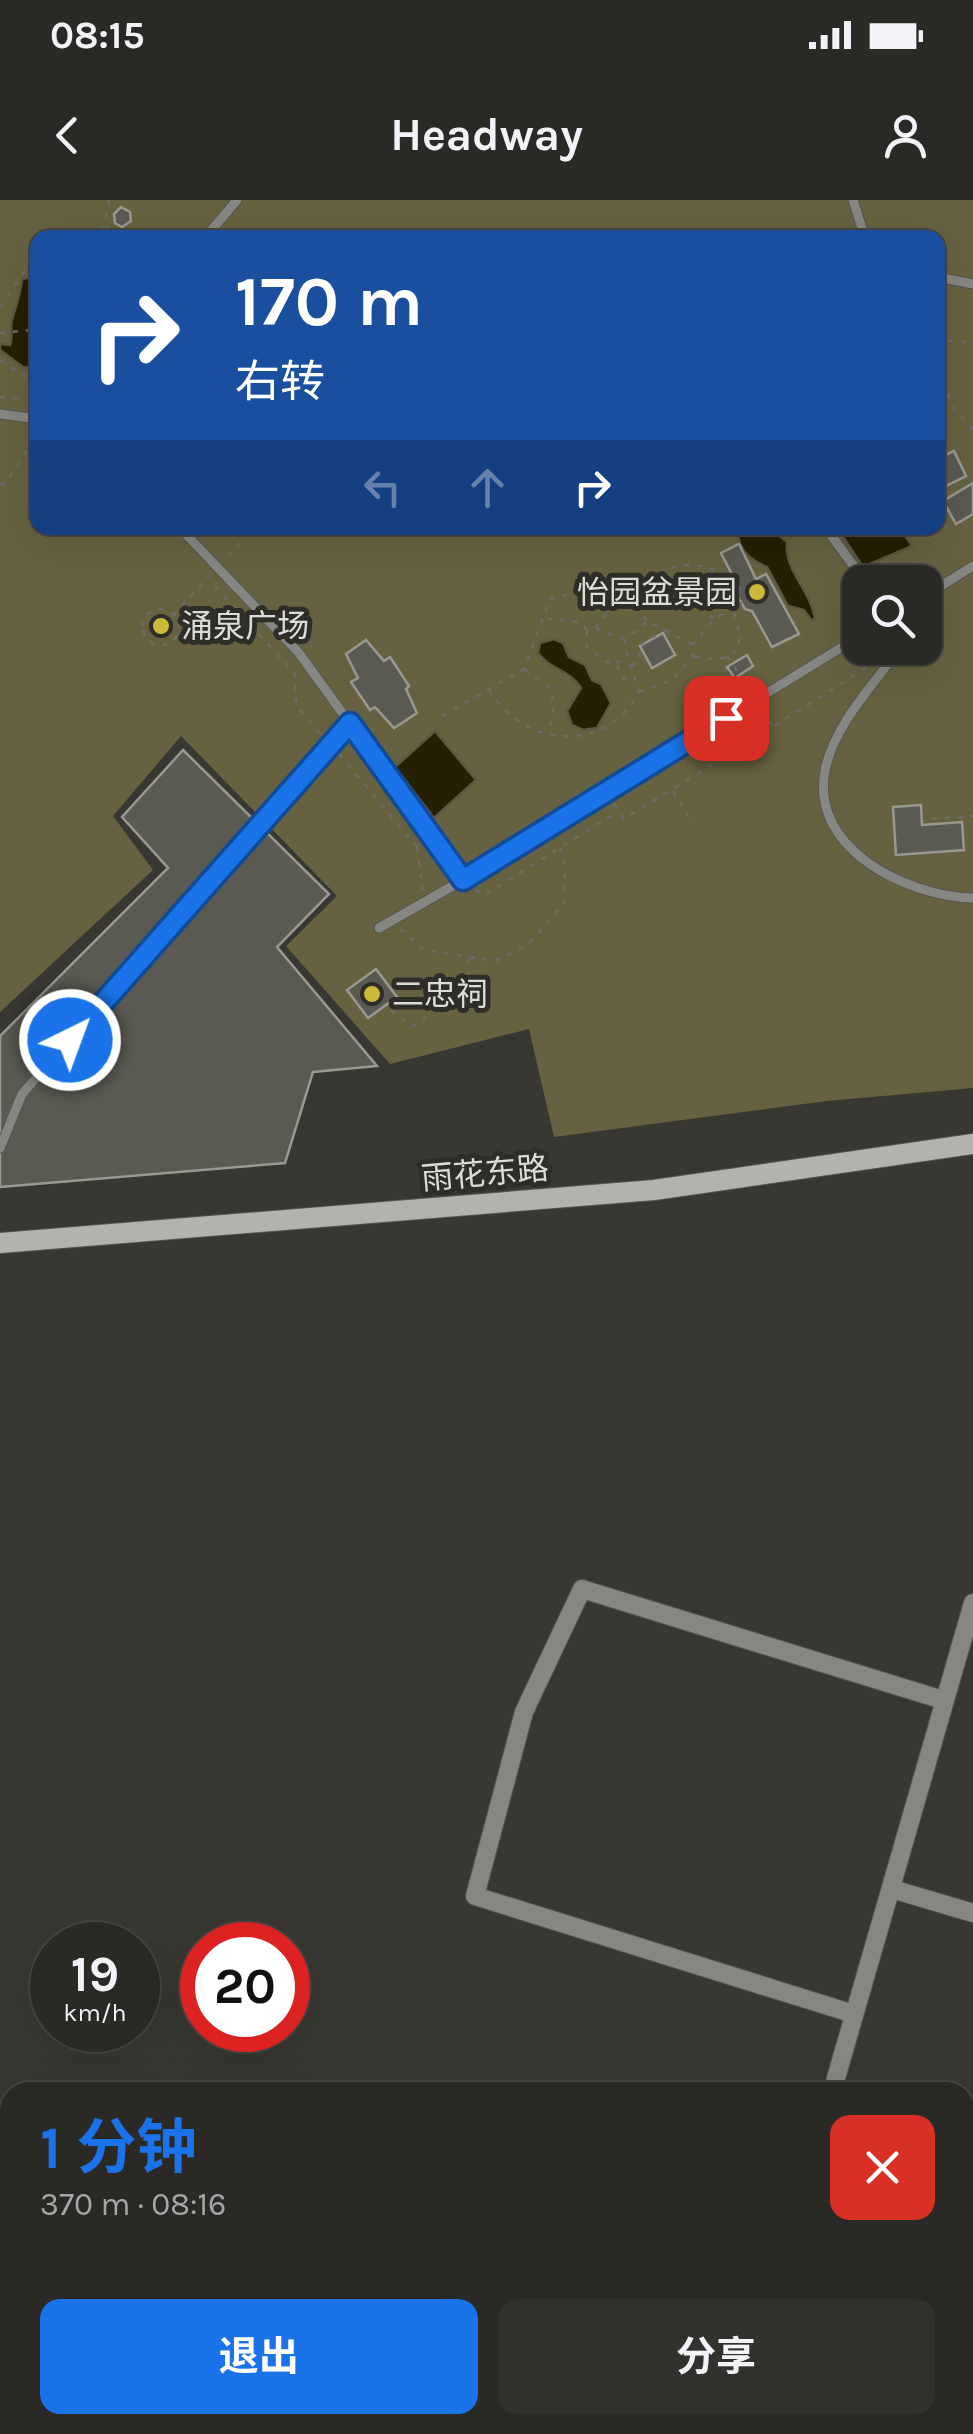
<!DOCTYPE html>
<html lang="zh">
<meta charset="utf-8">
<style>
:root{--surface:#2a2925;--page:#32312d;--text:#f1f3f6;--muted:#a5a6a7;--line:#464542;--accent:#1a73e8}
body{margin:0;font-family:Karla,"Noto Sans SC",sans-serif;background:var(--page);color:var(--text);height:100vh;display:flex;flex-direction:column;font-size:38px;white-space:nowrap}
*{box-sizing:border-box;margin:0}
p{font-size:32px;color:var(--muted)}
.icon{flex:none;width:55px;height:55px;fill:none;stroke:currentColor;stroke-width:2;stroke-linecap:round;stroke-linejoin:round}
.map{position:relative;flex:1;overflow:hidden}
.details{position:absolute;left:0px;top:1882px;width:975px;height:352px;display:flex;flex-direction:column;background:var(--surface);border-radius:30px 30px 0 0;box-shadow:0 10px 40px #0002,0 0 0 2px var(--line)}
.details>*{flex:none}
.top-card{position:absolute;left:30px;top:30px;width:915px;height:305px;border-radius:20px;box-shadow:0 10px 40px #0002,0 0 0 2px var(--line);background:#1a4fa0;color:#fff;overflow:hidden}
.buttons{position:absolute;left:842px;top:365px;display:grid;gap:20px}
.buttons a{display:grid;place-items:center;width:100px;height:100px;border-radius:20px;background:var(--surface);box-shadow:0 10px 40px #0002,0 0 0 2px var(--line);font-size:50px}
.speed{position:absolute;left:30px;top:1722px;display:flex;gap:20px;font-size:50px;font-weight:700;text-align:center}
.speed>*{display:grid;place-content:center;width:130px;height:130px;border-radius:50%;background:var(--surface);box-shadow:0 10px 40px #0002,0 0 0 2px var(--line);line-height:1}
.speed small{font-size:25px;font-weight:400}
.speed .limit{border:15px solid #d22;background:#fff;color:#111}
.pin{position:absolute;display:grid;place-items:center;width:85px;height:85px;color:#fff;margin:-42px;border-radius:20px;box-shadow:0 5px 15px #0006}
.me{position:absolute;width:110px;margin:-55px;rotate:42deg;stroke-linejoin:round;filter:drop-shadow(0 0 8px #0008)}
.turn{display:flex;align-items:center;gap:35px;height:210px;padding:0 40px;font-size:45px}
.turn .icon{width:130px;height:130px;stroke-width:2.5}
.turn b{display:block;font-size:70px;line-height:85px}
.lanes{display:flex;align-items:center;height:95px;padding:0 40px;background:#0003;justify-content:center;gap:50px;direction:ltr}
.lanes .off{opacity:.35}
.round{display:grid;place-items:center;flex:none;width:105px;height:105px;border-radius:20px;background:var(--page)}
.summary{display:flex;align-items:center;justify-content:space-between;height:170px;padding:0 40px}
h1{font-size:60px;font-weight:700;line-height:75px;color:var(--accent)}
.cta{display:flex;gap:20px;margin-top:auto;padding:20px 40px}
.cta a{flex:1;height:115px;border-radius:20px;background:var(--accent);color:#fff;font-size:40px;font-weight:700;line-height:115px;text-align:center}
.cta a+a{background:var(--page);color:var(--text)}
.status{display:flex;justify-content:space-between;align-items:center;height:70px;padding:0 50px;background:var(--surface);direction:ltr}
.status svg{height:28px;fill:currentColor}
header{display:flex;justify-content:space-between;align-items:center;height:130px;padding:0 40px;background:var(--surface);font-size:45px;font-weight:700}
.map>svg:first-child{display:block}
.green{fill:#666241;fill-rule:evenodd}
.water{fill:#252003;stroke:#5c5843;stroke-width:2.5}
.building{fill:#5a5952;stroke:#999891;stroke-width:2.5}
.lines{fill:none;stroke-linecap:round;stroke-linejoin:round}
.service-casing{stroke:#56554f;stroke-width:11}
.minor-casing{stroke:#56554f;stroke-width:20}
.secondary-casing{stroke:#56554f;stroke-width:22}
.path{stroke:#6d6c67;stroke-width:2.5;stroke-dasharray:5 8;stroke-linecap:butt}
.service{stroke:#868682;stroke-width:9}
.minor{stroke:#868682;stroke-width:18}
.secondary{stroke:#b3b2ad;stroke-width:20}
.route-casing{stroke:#114b97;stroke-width:25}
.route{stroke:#1a73e8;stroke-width:18}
.poi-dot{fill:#cbba39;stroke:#2e2d27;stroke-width:4}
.labels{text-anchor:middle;stroke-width:10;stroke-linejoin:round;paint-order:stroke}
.poi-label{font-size:32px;fill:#dcdcd8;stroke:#2e2d27;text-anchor:start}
.street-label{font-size:32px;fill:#dcdcd8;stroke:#2e2d27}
</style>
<div class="status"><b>08:15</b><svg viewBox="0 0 49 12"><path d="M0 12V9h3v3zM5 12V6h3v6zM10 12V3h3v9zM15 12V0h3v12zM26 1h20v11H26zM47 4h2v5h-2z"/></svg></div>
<header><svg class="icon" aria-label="back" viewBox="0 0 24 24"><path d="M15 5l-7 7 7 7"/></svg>Headway<svg class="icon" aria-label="person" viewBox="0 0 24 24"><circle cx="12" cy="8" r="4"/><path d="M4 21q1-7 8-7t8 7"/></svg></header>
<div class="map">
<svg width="973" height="2234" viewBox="0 0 973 2234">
<rect width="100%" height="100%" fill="#383731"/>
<path class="green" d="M0,0H973V888L827,901L554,937L529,829L390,864L286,746L337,696L181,536L113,616L153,670L0,812ZM38,38H938V328H38ZM860,382H925V448H860Z"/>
<path class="water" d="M37,76H38L37,169L23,167L0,150V144L10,145C14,134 9,130 12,120C16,105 21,94 22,79Z
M747,328H770L787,342C784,371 811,390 815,419L811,420L804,410L788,406L767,367C752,361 738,350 738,332Z
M837,328H900L912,346L863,367Z
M554,439L563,443L569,457L585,465L592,480L601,484L611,503L597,528L583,530L572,525L567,511L581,488C570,470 550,470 538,453L540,443Z
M435,531L476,580L434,618L395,567Z"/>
<path class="building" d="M121,7L130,12L131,21L122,27L115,23L114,14Z
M954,251L966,276L938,290V259Z
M973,283V314L956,324L943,301Z
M739,344L756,379L766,374L799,434L772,447L752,411L745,409L738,397L739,388L721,353Z
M663,433L675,455L652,468L640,446Z
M366,440L384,461L390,457L409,486L406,489L417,513L394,528L375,507L370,510L351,482L358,478L346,454Z
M747,455L753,466L735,478L727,467Z
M183,550L329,694L277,747L377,866L313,872L285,963L0,987V836L168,668L122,617Z
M921,605L922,625L962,622L964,650L896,655L893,607Z
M376,769L397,797L368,818L347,790Z"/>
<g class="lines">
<g class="service-casing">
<path id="service" d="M853,0L865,38
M205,38L237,0
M938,77L973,84
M0,214L38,219
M180,328L299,453L463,680L860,436
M826,328L865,382
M925,396L973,366
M900,448C875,483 836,523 826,566C806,647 905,696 973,698
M379,728L463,680
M0,948L22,894L350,523"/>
</g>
<g class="minor-casing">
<path id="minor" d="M892,1689L973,1713
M854,1814L475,1696L524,1512L582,1389L943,1500
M832,1892L973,1403
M736,2234L738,2225"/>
</g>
<g class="secondary-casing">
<path id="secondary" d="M0,1043L654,990L973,944"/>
</g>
<path class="path" d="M109,0L105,24L113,38
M89,38L103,26
M0,107L38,53
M0,133L31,130L38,121
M938,148L948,141L973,142
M0,160L38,185
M938,170L954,209L973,229
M0,197L38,201
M0,284L6,283L26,252L31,229
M228,356L254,328
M215,386L295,474L296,505L320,533
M691,398L713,418
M633,402C659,371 674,357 715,370C731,405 770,473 693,456
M143 427a18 18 0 1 1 36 0a18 18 0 1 1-36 0Z
M173,416L209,376
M547,419L572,420L588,430L595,428L623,439
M595,428L608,412L633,402L647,421L691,444
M587,431L586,446L611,465L625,459
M727,456L749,488
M617,465L623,479L634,480
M632,466L640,459L639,445L666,429
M525,470L551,488L554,507L549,532
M489,490C495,498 502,508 510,514C551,551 614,541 639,492C634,473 626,459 625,440L647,421
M639,492L672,480L693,456L692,445L714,419L742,403
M442,516L524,469L550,399L583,391L608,412
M774,526L869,466
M339,554L417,647L422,643
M673,591L692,623
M614,604L624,619L773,527L763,511
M932,619L973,616
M417,648L423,690
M476,690L483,696L617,612
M400,729L424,750L495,761L528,745L564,703L565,668L561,650L554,641
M391,810L412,826C434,817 443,794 468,781L469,759"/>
<use href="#service" class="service"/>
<use href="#minor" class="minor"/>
<use href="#secondary" class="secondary"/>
</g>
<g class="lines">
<g class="route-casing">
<path id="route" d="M70,840L350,523L463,680L726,518"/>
</g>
<use href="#route" class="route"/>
</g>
<g class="poi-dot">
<circle cx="757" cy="392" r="10"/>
<circle cx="161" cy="426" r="10"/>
<circle cx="372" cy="794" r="10"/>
</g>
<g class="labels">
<g class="poi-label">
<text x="737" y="403" text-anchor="end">怡园盆景园</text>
<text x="181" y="437">涌泉广场</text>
<text x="392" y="805">二忠祠</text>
</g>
<g class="street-label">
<text transform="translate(485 973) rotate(-5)" y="11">雨花东路</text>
</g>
</g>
</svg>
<div class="buttons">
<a><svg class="icon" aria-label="search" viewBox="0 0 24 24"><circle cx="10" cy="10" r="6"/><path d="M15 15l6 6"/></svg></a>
</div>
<div class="speed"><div>19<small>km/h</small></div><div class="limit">20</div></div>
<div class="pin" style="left:726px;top:518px;background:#d93025"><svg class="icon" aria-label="arrive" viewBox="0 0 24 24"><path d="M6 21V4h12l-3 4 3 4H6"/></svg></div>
<svg class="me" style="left:70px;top:840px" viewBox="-20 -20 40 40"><circle r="17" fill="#1a73e8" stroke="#fff" stroke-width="3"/><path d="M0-11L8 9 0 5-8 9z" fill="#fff"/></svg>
<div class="top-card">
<div class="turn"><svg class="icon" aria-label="right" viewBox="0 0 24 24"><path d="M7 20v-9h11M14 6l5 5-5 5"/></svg><div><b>170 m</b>右转</div></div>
<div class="lanes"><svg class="icon off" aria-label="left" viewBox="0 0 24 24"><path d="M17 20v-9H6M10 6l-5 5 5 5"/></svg><svg class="icon off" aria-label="ahead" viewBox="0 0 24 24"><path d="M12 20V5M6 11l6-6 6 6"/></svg><svg class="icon" aria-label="right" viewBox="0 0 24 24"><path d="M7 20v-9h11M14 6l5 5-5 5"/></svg></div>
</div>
<section class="details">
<div class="summary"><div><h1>1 分钟</h1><p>370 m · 08:16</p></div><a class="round" style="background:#d93025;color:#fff"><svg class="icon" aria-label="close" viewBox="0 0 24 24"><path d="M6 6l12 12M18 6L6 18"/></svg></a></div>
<div class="cta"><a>退出</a><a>分享</a></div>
</section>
</div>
